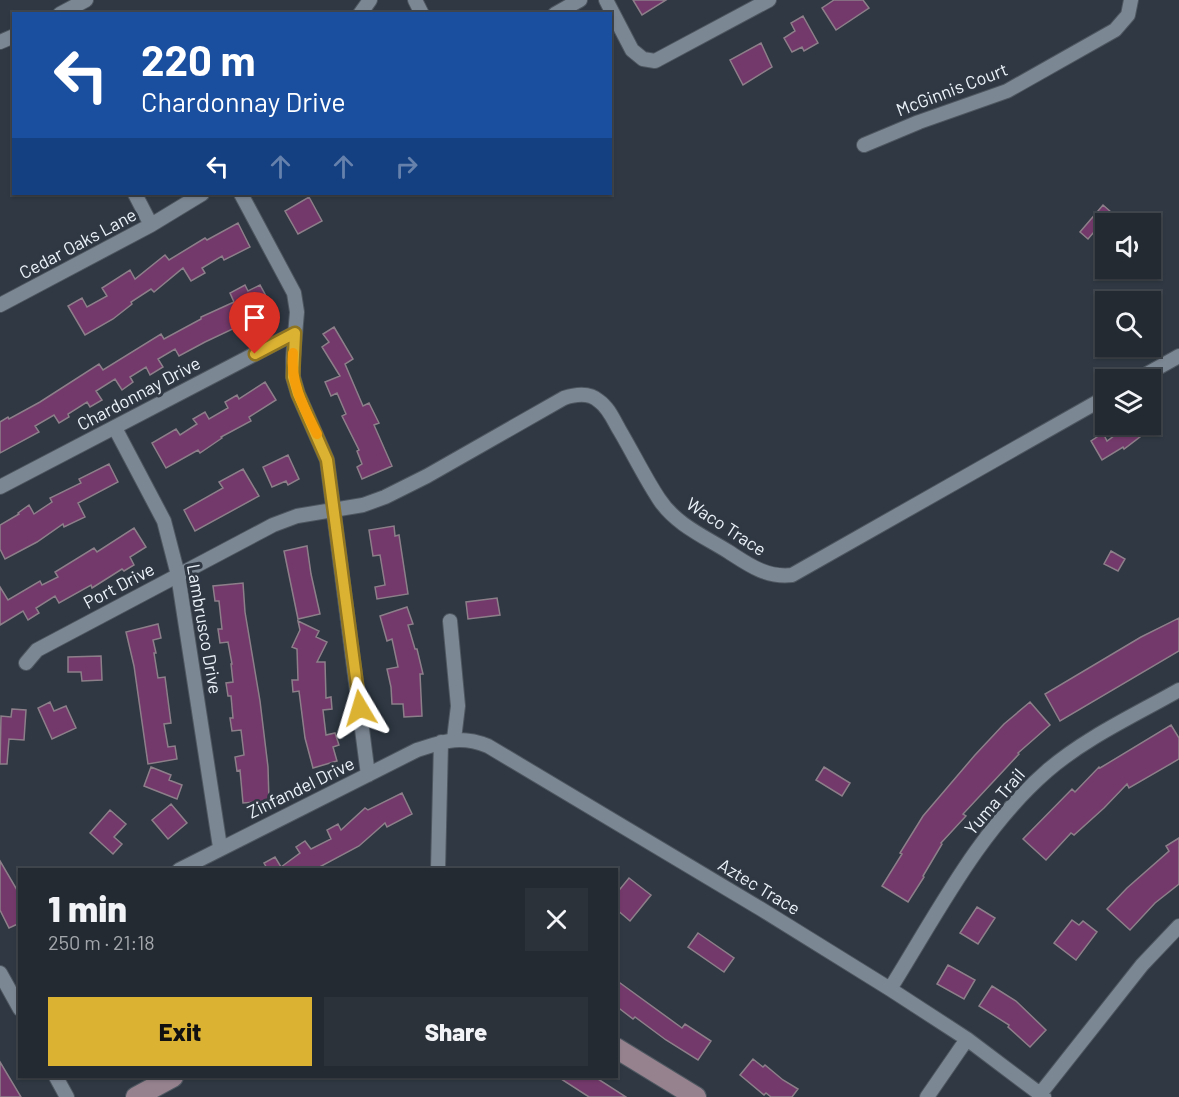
<!DOCTYPE html>
<meta charset="utf-8">
<style>
:root{--surface:#232a32;--page:#2b323a;--text:#f1f3f6;--muted:#a3a7ac;--line:#40464d;--accent:#dcb233}
body{margin:0;font-family:Barlow,sans-serif;background:var(--page);color:var(--text);height:100vh;display:flex;flex-direction:column;font-size:22px;white-space:nowrap}
*{box-sizing:border-box;margin:0}
p{font-size:20px;color:var(--muted)}
.icon{flex:none;width:33px;height:33px;fill:none;stroke:currentColor;stroke-width:2;stroke-linecap:round;stroke-linejoin:round}
.map{position:relative;flex:1;overflow:hidden}
.panel{position:absolute;left:18px;top:868px;width:600px;height:210px;display:flex;flex-direction:column;background:var(--surface);border-radius:0px;box-shadow:0 2px 4px #0004,0 0 0 2px var(--line)}
.panel>*{flex:none}
.top-card{position:absolute;left:12px;top:12px;width:600px;height:183px;border-radius:0px;box-shadow:0 2px 4px #0004,0 0 0 2px var(--line);background:#1a4fa0;color:#fff;overflow:hidden}
.buttons{position:absolute;left:1095px;top:213px;display:grid;gap:12px}
.buttons a{display:grid;place-items:center;width:66px;height:66px;border-radius:0px;background:var(--surface);box-shadow:0 2px 4px #0004,0 0 0 2px var(--line);font-size:30px}
.pin{position:absolute;display:grid;place-items:center;width:51px;height:51px;color:#fff;margin:-62px -26px;border-radius:50% 50% 50% 0;rotate:-45deg;box-shadow:0 0 6px #0007}
.pin .icon{rotate:45deg}
.me{position:absolute;width:66px;margin:-33px;rotate:353deg;stroke-linejoin:round;filter:drop-shadow(0 0 4px #0008)}
.turn{display:flex;align-items:center;gap:21px;height:126px;padding:0 30px;font-size:27px}
.turn .icon{width:78px;height:78px;stroke-width:2.5}
.turn b{display:block;font-size:42px;line-height:51px}
.lanes{display:flex;align-items:center;height:57px;padding:0 30px;background:#0003;justify-content:center;gap:30px;direction:ltr}
.lanes .off{opacity:.35}
.round{display:grid;place-items:center;flex:none;width:63px;height:63px;border-radius:0px;background:var(--page)}
.overview{display:flex;align-items:center;justify-content:space-between;height:102px;padding:0 30px}
h1{font-size:36px;font-weight:800;line-height:45px}
.cta{display:flex;gap:12px;margin-top:auto;padding:12px 30px}
.cta a{flex:1;height:69px;border-radius:0px;background:var(--accent);color:#111;font-size:24px;font-weight:800;line-height:69px;text-align:center}
.cta a+a{background:var(--page);color:var(--text)}
.map>svg:first-child{display:block}
.building{fill:#73396a;stroke:#8d7f8a;stroke-width:1.5}
.lines{fill:none;stroke-linecap:round;stroke-linejoin:round}
.street-casing{stroke:#4e5760;stroke-width:16}
.secondary-casing{stroke:#4e5760;stroke-width:22}
.street{stroke:#7c8794;stroke-width:14}
.secondary{stroke:#95828e;stroke-width:20}
.route-casing{stroke:#8f7421;stroke-width:15}
.route{stroke:#dcb233;stroke-width:10}
.slow{stroke:#f59e0b;stroke-width:10}
.labels{text-anchor:middle;stroke-width:6;stroke-linejoin:round;paint-order:stroke}
.street-label{font-size:18px;fill:#ecf2f9;stroke:#2f3843}
</style>
<div class="map">
<svg width="1179" height="1097" viewBox="0 0 1179 1097">
<rect width="100%" height="100%" fill="#2f3843"/>
<path class="building" d="M633,0H666L642,15Z
M834,0H863L869,8L836,30L822,8Z
M803,16L818,43L804,51L802,47L792,52L784,38L795,31L791,23Z
M761,43L772,67L743,85L730,60Z
M309,197L322,221L298,234L285,211Z
M1103,205L1111,212L1088,239L1080,232Z
M238,223L250,247L224,260L222,256L202,268L205,273L191,281L183,268L154,292L151,289L131,302L132,304L113,319L85,335L68,306L82,298L87,307L107,296L102,288L130,270L135,279L165,255L169,260L205,238L207,240Z
M245,285L248,291L260,285L272,307L236,325L237,327L205,342L179,356L175,349L158,359L163,367L150,375L146,367L130,377L133,382L122,390L115,379L96,391L102,400L90,407L87,402L68,414L69,417L59,423L54,415L35,426L39,432L0,453V422L8,417L9,419L40,402L99,364L103,370L161,334L164,339L201,319V317L234,302L230,293Z
M334,327L353,359L345,364L363,406L369,403L379,423L374,425L392,466L362,479L357,467L362,464L357,451L359,450L342,416L346,414L337,393L331,396L325,382L340,376L322,347L329,342L323,334Z
M265,382L276,400L249,417L251,421L221,437L222,438L200,453L198,450L166,468L152,443L176,429L180,435L197,424L193,419L205,412L209,419L228,408L225,402L237,395L239,399Z
M1130,424H1157L1124,449L1123,447L1102,460L1091,441L1103,433L1107,441Z
M288,455L299,479L288,485L286,481L272,487L263,467Z
M109,464L118,482L78,503L85,517L64,527L63,524L37,542L5,559L0,549V525L19,514L18,513L29,505L34,514L52,502L50,498L81,483L79,479Z
M243,469L259,496L195,531L184,510L223,488L219,482Z
M394,526L395,536L399,535L408,594L377,599L375,587L385,585L380,555L373,556L369,530Z
M134,528L146,547L130,557L134,565L124,571L122,569L92,588L91,585L59,603L55,596L36,608L39,613L28,620L23,611L0,625V587L8,600L40,581L42,585L58,577L55,572L94,548L97,552Z
M307,546L311,574L320,614L298,619L284,551Z
M1111,551L1125,559L1118,571L1104,564Z
M243,583L245,612L260,701L268,767L269,801L243,803L240,770L237,771L235,757L244,755L241,730L232,731L230,718H233L231,696H228L226,683L233,682L231,664H232L228,642L220,643L218,629H222L219,601H215L213,586Z
M497,598L500,615L468,619L466,602Z
M407,607L413,624L408,625L415,649H417L423,674H420L422,716L404,717L403,704H392L391,687L387,669L398,667L392,639L387,641L380,616Z
M1179,618V651L1060,721L1045,694L1141,637Z
M298,621L319,631L316,637L327,642L317,662H325L326,698L331,697L332,709L323,710L326,735L335,733L339,745L333,747L337,761L313,768L305,738L299,691L293,692L292,680H298L297,649L292,647L300,630Z
M158,624L161,638L153,640L156,653H154L158,678L165,677L171,723L164,724L168,747L175,746L177,759L148,764L134,666L126,632Z
M101,656L102,680L82,681L81,672H68V657Z
M50,702L54,711L66,706L76,728L52,739L38,708Z
M1030,702L1050,725L1018,753L1019,754L963,814L966,816L941,843L942,844L923,876L924,877L908,902L882,886L902,854L900,853L923,816L975,755L1004,724Z
M12,709L26,710L24,740L9,739L7,764H0L1,716L11,717Z
M1171,725L1179,738V759L1129,788L1127,784L1104,808L1074,835L1071,833L1046,860L1023,839L1072,789L1075,792L1099,767L1100,768Z
M151,767L171,775L169,780L182,785L177,799L144,786Z
M824,767L850,783L842,796L816,780Z
M402,793L412,814L387,827L385,823L359,846L314,870H268L264,863L275,857L281,867L300,853L296,847L305,841L311,849L331,839L327,830L338,824L341,830L365,808L368,810Z
M171,804L187,823L168,839L152,820Z
M110,810L126,824L114,837L122,844L113,854L90,833Z
M1179,838V884L1155,903L1130,930L1107,909L1127,888L1169,851L1166,846Z
M0,861L20,895V923L9,928L0,910Z
M629,878L651,895L630,921L616,909V894Z
M977,907L995,918L978,944L960,933Z
M1072,920L1079,925L1083,921L1097,932L1076,960L1054,943Z
M698,933L734,958L724,972L688,947Z
M948,965L975,980L964,999L937,984Z
M616,980L682,1028L685,1024L711,1041L698,1060L666,1040L635,1017L633,1019L616,1006Z
M992,986L1016,1001L1046,1030L1030,1047L1008,1027L1009,1025L979,1006Z
M753,1059L763,1067L765,1065L783,1080L798,1089L792,1097H771L766,1093L764,1095L740,1075Z
M0,1062L21,1097H0Z
M558,1077H595L626,1097H589Z"/>
<g class="lines">
<g class="street-casing">
<path id="street" d="M415,0L422,14
M606,0L632,50L643,59L655,61L769,0
M60,14L86,0
M360,14L370,0
M555,14L580,0
M0,42L14,36
M864,145L919,122L1007,91L1115,30L1128,15L1131,0
M135,194L151,225
M241,194L294,293L297,312L293,358V377L298,394L327,460L368,775
M0,305L151,225L202,194
M1136,380L1179,356
M115,428L164,521L178,575L220,847
M0,487L295,333
M450,621L458,706L454,739
M26,663L37,650L273,525L297,516L363,505L385,497L427,476L564,398C576,394 589,392 599,401C609,408 614,421 620,431C633,453 645,478 659,499C675,524 705,537 729,552C749,565 767,578 792,575L1106,397
M179,870L417,750C445,741 460,735 488,746L761,909L890,989L967,1039L1044,1097
M438,870L441,742
M0,973L20,1009
M890,989C937,914 979,830 1047,771C1085,738 1135,715 1179,690
M56,1077L67,1097
M1040,1094L1142,965L1179,926
M927,1097L967,1039"/>
</g>
<g class="secondary-casing">
<path id="secondary" d="M616,1048L696,1097
M136,1097L173,1077"/>
</g>
<use href="#street" class="street"/>
<use href="#secondary" class="secondary"/>
</g>
<g class="lines">
<g class="route-casing">
<path id="route" d="M255,354L295,333L293,377L298,394L327,460L360,708"/>
</g>
<use href="#route" class="route"/>
<path class="slow" d="M293,353C290,383 304,408 317,434"/>
</g>
<g class="labels">
<g class="street-label">
<text transform="translate(952 90) rotate(-21)" y="6">McGinnis Court</text>
<text transform="translate(78 244) rotate(-28)" y="6">Cedar Oaks Lane</text>
<text transform="translate(139 394) rotate(-28)" y="6">Chardonnay Drive</text>
<text transform="translate(726 527) rotate(33)" y="6">Waco Trace</text>
<text transform="translate(119 586) rotate(-28)" y="6">Port Drive</text>
<text transform="translate(204 629) rotate(80)" y="6">Lambrusco Drive</text>
<text transform="translate(301 788) rotate(-26)" y="6">Zinfandel Drive</text>
<text transform="translate(995 802) rotate(-49)" y="6">Yuma Trail</text>
<text transform="translate(759 887) rotate(31)" y="6">Aztec Trace</text>
</g>
</g>
</svg>
<div class="buttons">
<a><svg class="icon" aria-label="sound" viewBox="0 0 24 24"><path d="M4 9h4l5-4v14l-5-4H4zM17 9q2 3 0 6"/></svg></a>
<a><svg class="icon" aria-label="search" viewBox="0 0 24 24"><circle cx="10" cy="10" r="6"/><path d="M15 15l6 6"/></svg></a>
<a><svg class="icon" aria-label="layers" viewBox="0 0 24 24"><path d="M12 4l9 5-9 5-9-5zM3 14l9 5 9-5"/></svg></a>
</div>
<div class="pin" style="left:255px;top:354px;background:#d93025"><svg class="icon" aria-label="arrive" viewBox="0 0 24 24"><path d="M6 21V4h12l-3 4 3 4H6"/></svg></div>
<svg class="me" style="left:360px;top:708px" viewBox="-20 -20 40 40"><path d="M0-17L14 15 0 8-14 15z" fill="#dcb233" stroke="#fff" stroke-width="4"/></svg>
<div class="top-card">
<div class="turn"><svg class="icon" aria-label="left" viewBox="0 0 24 24"><path d="M17 20v-9H6M10 6l-5 5 5 5"/></svg><div><b>220 m</b>Chardonnay Drive</div></div>
<div class="lanes"><svg class="icon" aria-label="left" viewBox="0 0 24 24"><path d="M17 20v-9H6M10 6l-5 5 5 5"/></svg><svg class="icon off" aria-label="ahead" viewBox="0 0 24 24"><path d="M12 20V5M6 11l6-6 6 6"/></svg><svg class="icon off" aria-label="ahead" viewBox="0 0 24 24"><path d="M12 20V5M6 11l6-6 6 6"/></svg><svg class="icon off" aria-label="right" viewBox="0 0 24 24"><path d="M7 20v-9h11M14 6l5 5-5 5"/></svg></div>
</div>
<section class="panel">
<div class="overview"><div><h1>1 min</h1><p>250 m · 21:18</p></div><a class="round"><svg class="icon" aria-label="close" viewBox="0 0 24 24"><path d="M6 6l12 12M18 6L6 18"/></svg></a></div>
<div class="cta"><a>Exit</a><a>Share</a></div>
</section>
</div>
